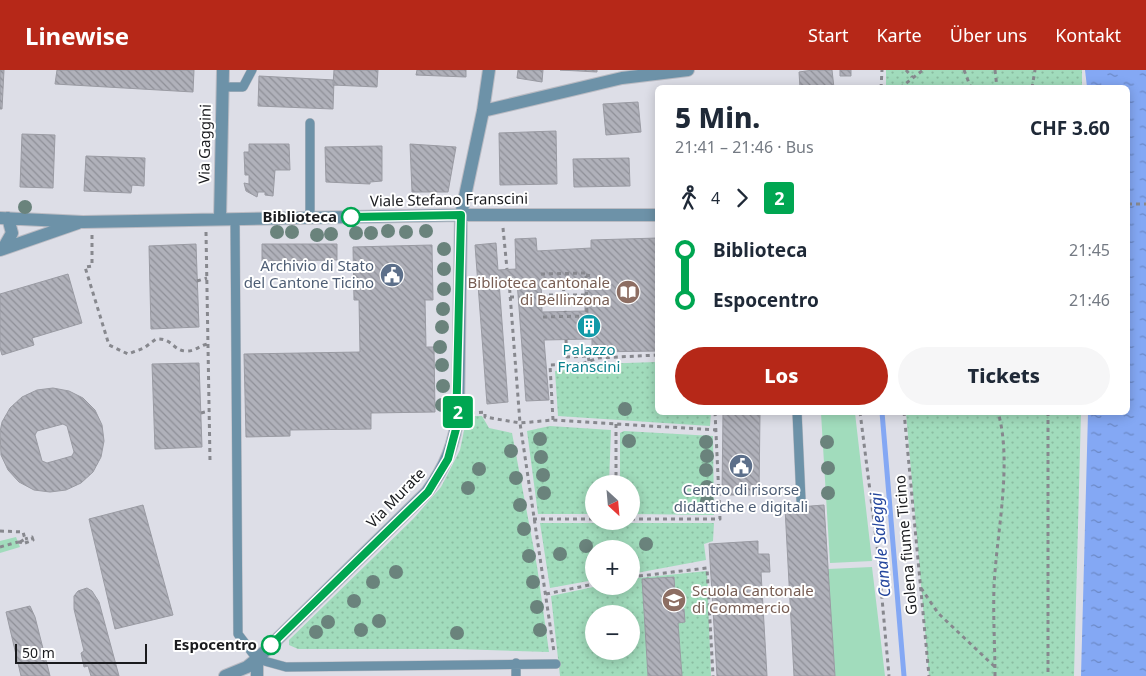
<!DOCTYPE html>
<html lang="de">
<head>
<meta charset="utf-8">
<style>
  :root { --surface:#fff; --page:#f6f6f7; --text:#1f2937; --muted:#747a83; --accent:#b62818 }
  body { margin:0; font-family:"Noto Sans",sans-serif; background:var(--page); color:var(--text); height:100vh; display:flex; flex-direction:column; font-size:19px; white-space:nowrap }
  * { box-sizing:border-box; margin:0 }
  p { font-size:16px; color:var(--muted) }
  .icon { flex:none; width:28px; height:28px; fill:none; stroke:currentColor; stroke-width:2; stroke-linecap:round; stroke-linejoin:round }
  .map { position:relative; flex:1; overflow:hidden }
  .drawer { position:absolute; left:655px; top:15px; width:475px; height:330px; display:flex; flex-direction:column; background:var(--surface); border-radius:8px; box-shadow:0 2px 12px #0003 }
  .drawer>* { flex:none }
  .badge { padding:0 10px; border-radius:4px; font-size:18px; line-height:32px }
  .needle { width:32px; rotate:154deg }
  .fabs { position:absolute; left:585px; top:405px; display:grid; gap:10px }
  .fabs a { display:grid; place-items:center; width:55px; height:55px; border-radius:50%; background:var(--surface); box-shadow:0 2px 12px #0003; font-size:25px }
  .scale { position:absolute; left:15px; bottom:12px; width:132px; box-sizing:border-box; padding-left:5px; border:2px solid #1a1b1e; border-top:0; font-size:14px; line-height:18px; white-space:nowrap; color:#1a1b1e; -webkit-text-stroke:4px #fff; paint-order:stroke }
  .map>.badge { position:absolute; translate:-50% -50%; box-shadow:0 0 0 2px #fff }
  .legs { display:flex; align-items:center; gap:8px; height:55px; padding:0 20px; font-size:16px }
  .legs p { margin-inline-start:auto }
  .headline { display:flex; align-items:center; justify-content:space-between; height:85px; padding:0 20px }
  h1 { font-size:28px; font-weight:800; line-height:38px }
  .cta { display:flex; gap:10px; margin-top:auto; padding:10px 20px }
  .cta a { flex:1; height:58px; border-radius:30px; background:var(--accent); color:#fff; font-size:20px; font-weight:800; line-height:58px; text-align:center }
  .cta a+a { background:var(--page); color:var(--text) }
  ul { padding:0 20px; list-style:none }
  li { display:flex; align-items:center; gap:18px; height:50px; font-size:19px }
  li i { display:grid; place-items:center; width:8px; height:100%; margin:0 6px; background:currentColor }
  li i::after { content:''; width:12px; height:12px; margin:-6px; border:4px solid; border-radius:50%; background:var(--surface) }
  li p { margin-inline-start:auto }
  li:first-child i { background:linear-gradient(#0000 50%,currentColor 0) }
  li:last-child i { background:linear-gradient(currentColor 50%,#0000 0) }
  header { display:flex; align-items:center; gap:30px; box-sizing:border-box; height:70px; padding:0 25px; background:var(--accent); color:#fff }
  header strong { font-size:24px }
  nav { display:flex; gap:28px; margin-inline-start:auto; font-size:18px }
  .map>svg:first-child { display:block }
</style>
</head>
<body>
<header>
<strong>Linewise</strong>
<nav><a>Start</a><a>Karte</a><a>Über uns</a><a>Kontakt</a></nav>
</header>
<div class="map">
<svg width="1146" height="606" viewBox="0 0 1146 606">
  <defs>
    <pattern id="park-dots" width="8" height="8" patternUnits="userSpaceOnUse" patternTransform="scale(1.25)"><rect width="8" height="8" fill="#a1dcbc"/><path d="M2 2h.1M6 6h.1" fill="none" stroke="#8abca1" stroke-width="1.8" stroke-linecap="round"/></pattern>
    <pattern id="water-ripples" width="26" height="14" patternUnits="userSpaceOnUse" patternTransform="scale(1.25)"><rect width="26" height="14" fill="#84a8f4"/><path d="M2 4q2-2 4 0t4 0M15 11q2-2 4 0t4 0" fill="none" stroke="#6b88c5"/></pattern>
    <pattern id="building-back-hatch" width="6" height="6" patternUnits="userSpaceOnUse" patternTransform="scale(1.25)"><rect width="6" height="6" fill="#b0b1ba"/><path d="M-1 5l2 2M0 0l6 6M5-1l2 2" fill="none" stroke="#8e8f97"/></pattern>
  </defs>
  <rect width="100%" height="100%" fill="#dddee7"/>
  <!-- grass -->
  <path fill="#a1dcbc" d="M 821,343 L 855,343 L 872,491 L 830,493 Z
    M 16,467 L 20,477 L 0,483 L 0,471 Z
    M 872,497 L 885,606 L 835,606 L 828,499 Z"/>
  <!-- park -->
  <path fill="url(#park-dots)" fill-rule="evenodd" d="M 886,0 L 1082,0 L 1082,17 L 886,17 Z
    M 657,292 L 658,342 L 711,343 L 710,356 L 558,346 L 555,301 L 589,298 L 596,294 Z
    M 906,343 L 1081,343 L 1074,606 L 929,606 Z
    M 467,346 L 482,346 L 489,358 L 512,363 L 537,496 L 549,582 L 456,579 L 298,579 L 289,575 L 289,570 L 414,448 L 441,417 L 460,380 Z
    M 550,356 L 611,360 L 609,414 L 594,414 L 594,444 L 538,444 L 527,361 Z
    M 624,361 L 713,366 L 714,445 L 631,444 L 631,414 L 620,414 L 620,363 Z
    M 540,453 L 714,453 L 713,471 L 704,474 L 706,490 L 631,504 L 631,479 L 594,479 L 594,510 L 550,518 Z
    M 707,501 L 711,606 L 560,606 L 551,526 L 598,516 L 631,516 L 631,509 L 638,508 ZM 594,544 L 631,544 L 631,581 L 594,581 Z"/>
  <!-- water -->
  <path fill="url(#water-ripples)" d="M 1085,0 L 1146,0 L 1146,606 L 1081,606 L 1088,343 L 1128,342 L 1128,18 L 1087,17 Z"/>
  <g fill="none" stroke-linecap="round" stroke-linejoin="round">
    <!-- stream -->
    <path stroke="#84a8f4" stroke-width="5" d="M 882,342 L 904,606"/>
  </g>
  <!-- building -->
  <path fill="url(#building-back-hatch)" stroke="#9a9ba3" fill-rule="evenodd" d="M 0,0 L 4,0 L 2,39 L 0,39 Z
    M 57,0 L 194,0 L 193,22 L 55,14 Z
    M 334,0 L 378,0 L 377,17 L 333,15 Z
    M 417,0 L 466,0 L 466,7 L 416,5 Z
    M 518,0 L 543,0 L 542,12 L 517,8 Z
    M 560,0 L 597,0 L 597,2 Z
    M 813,0 L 832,0 L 834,18 L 800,18 L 799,2 Z
    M 840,0 L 851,0 L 851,6 L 840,6 Z
    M 259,6 L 334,10 L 333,39 L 258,36 Z
    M 638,32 L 641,62 L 606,65 L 603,34 Z
    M 556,61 L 557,114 L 500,115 L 499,63 Z
    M 22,64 L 55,65 L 53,118 L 20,117 Z
    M 249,74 L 289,74 L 290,100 L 275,100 L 273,126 L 265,125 L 265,122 L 258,122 L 257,127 L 246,121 L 244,113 L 249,114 L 249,105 L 245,105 L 244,82 L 249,82 Z
    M 410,74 L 456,77 L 448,122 L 412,122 Z
    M 382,76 L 382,111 L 370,112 L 370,114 L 326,112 L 325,77 Z
    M 86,86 L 145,88 L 144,116 L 132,115 L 131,123 L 84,121 Z
    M 629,88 L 630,116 L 574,117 L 573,89 Z
    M 536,168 L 537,181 L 591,178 L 591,170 L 658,168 L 658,281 L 592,282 L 592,269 L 544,270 L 549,330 L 526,331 L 517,211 L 499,212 L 508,332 L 487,334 L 475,175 L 496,173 L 498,200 L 516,199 L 515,169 ZM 585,209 L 585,241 L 542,242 L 541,210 Z
    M 196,174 L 199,257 L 151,259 L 149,176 Z
    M 262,174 L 337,174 L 337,190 L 262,191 Z
    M 432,175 L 433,230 L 425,230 L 426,277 L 434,277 L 435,342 L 371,343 L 371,359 L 290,360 L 290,366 L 246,367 L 244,284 L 360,282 L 359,230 L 354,230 L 353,177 Z
    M 68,204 L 82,253 L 32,268 L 34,275 L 2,285 L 0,278 L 0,224 Z
    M 199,293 L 202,377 L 155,379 L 152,294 Z
    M 53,318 L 69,321 L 83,328 L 95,340 L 102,355 L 104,371 L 101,387 L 93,402 L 81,413 L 66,420 L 50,422 L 34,420 L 19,412 L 8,400 L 1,385 L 0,362 L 2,352 L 10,338 L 22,327 L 37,320 ZM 63,354 L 67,356 L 74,382 L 72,386 L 47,393 L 42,391 L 35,365 L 37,361 Z
    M 723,342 L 760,342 L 759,425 L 722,425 Z
    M 143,435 L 173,545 L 115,559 L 89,449 Z
    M 824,435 L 835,606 L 794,606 L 785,438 Z
    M 758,471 L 758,484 L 769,484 L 770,502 L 761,502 L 767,606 L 717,606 L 709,474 Z
    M 674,507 L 676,539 L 684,539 L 685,552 L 678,553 L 682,606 L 648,606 L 642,509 Z
    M 87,518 L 92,521 L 99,532 L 119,606 L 91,606 L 88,596 L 84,597 L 81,583 L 84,581 L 74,539 L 74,526 L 78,521 Z
    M 30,536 L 35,547 L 50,606 L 21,606 L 6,542 Z"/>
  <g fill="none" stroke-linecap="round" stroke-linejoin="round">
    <!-- service casing -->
    <g stroke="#babbc3" stroke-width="10">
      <path id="service" d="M 223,17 L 243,17 L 252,0
        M 310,53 L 310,147
        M 235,149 L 238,564 L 257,589 L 286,597 L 556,594
        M 797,342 L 801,430
        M 516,606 L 516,593"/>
    </g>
    <!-- minor casing -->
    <g stroke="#babbc3" stroke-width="14">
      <path id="minor" d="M 483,41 L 622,8 L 688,0
        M 0,148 L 83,152 L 461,145 L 658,145
        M 220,149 L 223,0
        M 3,179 L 12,163 L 8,148
        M 0,180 L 78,153
        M 225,606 L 247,597 L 257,589 L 427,422 C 445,397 455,374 458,343 L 461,145 L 483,41 L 489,0
        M 257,606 L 257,589"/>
    </g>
    <!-- path -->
    <path stroke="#87888e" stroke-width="3" stroke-dasharray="4 4" stroke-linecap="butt" d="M 906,0 L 912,7
      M 964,0 L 971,18
      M 995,0 L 997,18
      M 881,18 L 882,0
      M 900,18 L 923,0
      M 1032,18 L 1035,0
      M 1128,134 L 1146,134
      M 503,158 L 507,199
      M 206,162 L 210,391
      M 92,165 L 92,196 L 85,197 L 109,275 L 128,284 L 144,278 L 156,269 C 172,268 173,280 185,281 C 195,282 200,275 208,274
      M 541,204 L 586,203 L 586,205 L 587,246 L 542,247
      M 586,205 L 591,206
      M 563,209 L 565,242
      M 197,211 L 207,208
      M 509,211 L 520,353 L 554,582
      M 541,225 L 585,225
      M 510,227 L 518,227
      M 566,270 L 567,287 L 588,286 L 589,291
      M 860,342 L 878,484 L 889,606
      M 904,342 L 929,606
      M 1048,342 L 1048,606
      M 201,343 L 209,341
      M 471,343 L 485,342 L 485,347 L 520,353 L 553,350 L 716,360
      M 553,350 L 550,295 L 582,294 L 598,288 L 658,285
      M 616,414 L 616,354
      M 533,449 L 594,449
      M 631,449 L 720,449 L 715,342
      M 0,461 L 23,462 L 25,469 L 20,472
      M 25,473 L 33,470 L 32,467 L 25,469
      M 0,477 L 18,472
      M 631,507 L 707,498 L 713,606
      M 921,518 L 938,543 L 995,597
      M 546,524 L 594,514
      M 995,606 C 995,577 993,547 994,518 C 996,465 1013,394 998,342"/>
    <!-- service -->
    <use href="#service" stroke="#6d92a8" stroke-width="9"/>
    <!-- minor -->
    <use href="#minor" stroke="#6d92a8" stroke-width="12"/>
    <!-- path-bridge -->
    <path stroke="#87888e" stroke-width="3" stroke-dasharray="4 4" stroke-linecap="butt" d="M 18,472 L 25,473"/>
  </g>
  <!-- trees -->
  <g fill="#6a837c">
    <circle cx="25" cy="137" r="7"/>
    <circle cx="388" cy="161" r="7"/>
    <circle cx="426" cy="161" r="7"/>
    <circle cx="277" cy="162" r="7"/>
    <circle cx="292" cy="162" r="7"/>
    <circle cx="406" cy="162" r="7"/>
    <circle cx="356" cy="163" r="7"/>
    <circle cx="371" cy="163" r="7"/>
    <circle cx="331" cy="164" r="7"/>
    <circle cx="317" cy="165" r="7"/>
    <circle cx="444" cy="179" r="7"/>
    <circle cx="444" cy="199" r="7"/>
    <circle cx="444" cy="219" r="7"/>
    <circle cx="443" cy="239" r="7"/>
    <circle cx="442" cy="257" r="7"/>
    <circle cx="440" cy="277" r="7"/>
    <circle cx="442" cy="295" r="7"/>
    <circle cx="443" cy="316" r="7"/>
    <circle cx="442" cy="335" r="7"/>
    <circle cx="625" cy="339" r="7"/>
    <circle cx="540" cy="369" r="7"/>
    <circle cx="629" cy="371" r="7"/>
    <circle cx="706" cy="372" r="7"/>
    <circle cx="827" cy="372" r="7"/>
    <circle cx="511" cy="381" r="7"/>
    <circle cx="707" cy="386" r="7"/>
    <circle cx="541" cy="387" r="7"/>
    <circle cx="828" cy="398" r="7"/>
    <circle cx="479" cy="399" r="7"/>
    <circle cx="706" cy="400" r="7"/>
    <circle cx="543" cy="405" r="7"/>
    <circle cx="516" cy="408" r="7"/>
    <circle cx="707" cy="417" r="7"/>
    <circle cx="468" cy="418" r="7"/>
    <circle cx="544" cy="423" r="7"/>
    <circle cx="828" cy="423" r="7"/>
    <circle cx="707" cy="431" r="7"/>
    <circle cx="520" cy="435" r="7"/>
    <circle cx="524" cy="459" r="7"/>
    <circle cx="646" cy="474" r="7"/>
    <circle cx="586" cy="476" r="7"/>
    <circle cx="560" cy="484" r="7"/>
    <circle cx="529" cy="486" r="7"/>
    <circle cx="396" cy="502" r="7"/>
    <circle cx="373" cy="512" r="7"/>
    <circle cx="533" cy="512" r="7"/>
    <circle cx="354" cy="531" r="7"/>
    <circle cx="537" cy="537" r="7"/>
    <circle cx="379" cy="551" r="7"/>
    <circle cx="328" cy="552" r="7"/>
    <circle cx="361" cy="560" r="7"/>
    <circle cx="540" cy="560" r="7"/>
    <circle cx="316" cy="562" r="7"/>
    <circle cx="457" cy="563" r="7"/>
  </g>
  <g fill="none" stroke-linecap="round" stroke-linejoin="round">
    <!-- line-1 casing -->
    <g stroke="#fff" stroke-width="11">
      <path id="line-1" d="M 271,575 L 428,422 L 448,389 L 456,359 L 461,145 L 351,147"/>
    </g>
    <!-- line-1 -->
    <use href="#line-1" stroke="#00a651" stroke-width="8"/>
  </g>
  <!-- icons -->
  <defs>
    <g id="civic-disc" transform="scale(1.25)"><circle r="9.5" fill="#5c6f8a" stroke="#fff"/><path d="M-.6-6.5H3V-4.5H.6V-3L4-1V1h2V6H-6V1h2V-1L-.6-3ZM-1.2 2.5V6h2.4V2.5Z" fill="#fff"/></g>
    <g id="library-disc" transform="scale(1.25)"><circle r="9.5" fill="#8d6e63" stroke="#fff"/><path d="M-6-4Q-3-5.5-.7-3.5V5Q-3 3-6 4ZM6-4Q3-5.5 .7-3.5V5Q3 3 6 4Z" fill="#fff"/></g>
    <g id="building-disc" transform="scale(1.25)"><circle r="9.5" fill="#0f9aa8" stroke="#fff"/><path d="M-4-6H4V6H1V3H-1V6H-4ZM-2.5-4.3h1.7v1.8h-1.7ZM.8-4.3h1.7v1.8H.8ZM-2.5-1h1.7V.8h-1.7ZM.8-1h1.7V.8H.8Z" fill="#fff"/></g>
    <g id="school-disc" transform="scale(1.25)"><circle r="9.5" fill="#8d6e63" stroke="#fff"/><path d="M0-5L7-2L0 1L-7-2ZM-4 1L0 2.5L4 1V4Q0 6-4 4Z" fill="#fff"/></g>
  </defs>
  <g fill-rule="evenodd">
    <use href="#civic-disc" x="392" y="205"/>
    <use href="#library-disc" x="628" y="222"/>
    <use href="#building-disc" x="589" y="256"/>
    <use href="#civic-disc" x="741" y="396"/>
    <use href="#school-disc" x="674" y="530"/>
  </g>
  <!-- markers -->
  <g fill="#fff" stroke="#00a651" stroke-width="2.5">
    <circle cx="351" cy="147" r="9"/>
    <circle cx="271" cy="575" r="9"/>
  </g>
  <g text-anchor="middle" stroke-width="4" stroke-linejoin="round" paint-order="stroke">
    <!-- street labels -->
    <g font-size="15" fill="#1a1b1e" stroke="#fff">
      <text transform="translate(205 74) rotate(-89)" y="5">Via Gaggini</text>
      <text transform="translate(449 130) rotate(-1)" y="5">Viale Stefano Franscini</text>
      <text transform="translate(396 428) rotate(-46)" y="5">Via Murate</text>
      <text transform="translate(906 475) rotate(-95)" y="5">Golena fiume Ticino</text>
    </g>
    <!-- stop labels -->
    <g font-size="15" font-weight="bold" fill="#1a1b1e" stroke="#fff" text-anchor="end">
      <text x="337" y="152">Biblioteca</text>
      <text x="257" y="580">Espocentro</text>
    </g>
    <!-- service labels -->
    <g font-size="15" fill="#4e5e75" stroke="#fff" text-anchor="end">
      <text x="374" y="201">Archivio di Stato<tspan x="374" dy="17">del Cantone Ticino</tspan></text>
      <text x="741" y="425" text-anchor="middle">Centro di risorse<tspan x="741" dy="17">didattiche e digitali</tspan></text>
    </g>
    <!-- education labels -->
    <g font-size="15" fill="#785e54" stroke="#fff" text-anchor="end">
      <text x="610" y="218">Biblioteca cantonale<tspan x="610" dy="17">di Bellinzona</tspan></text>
      <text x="692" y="526" text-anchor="start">Scuola Cantonale<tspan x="692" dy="17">di Commercio</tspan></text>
    </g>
    <!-- culture labels -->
    <g font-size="15" fill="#0d838f" stroke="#fff">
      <text x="589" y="285">Palazzo<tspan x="589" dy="17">Franscini</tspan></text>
    </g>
    <!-- water labels -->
    <g font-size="16" font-style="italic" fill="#24469d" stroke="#fff">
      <text transform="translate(880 475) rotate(-95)" y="6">Canale Saleggi</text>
    </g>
  </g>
</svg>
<div class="fabs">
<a><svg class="needle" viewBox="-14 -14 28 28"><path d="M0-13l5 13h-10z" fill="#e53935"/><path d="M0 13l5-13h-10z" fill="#747a83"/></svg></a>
<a>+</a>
<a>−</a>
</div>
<div class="scale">50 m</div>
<b class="badge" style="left:458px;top:342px;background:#00a651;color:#fff">2</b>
<section class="drawer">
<div class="headline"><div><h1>5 Min.</h1><p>21:41 – 21:46 · Bus</p></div><b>CHF 3.60</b></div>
<div class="legs"><svg class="icon" aria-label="walk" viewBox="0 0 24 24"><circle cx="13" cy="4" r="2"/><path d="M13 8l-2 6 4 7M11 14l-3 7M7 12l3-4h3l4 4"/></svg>4<svg class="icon" aria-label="forward" viewBox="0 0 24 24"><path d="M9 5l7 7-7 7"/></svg><b class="badge" style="background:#00a651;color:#fff">2</b></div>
<ul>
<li><i style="color:#00a651"></i><b>Biblioteca</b><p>21:45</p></li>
<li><i style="color:#00a651"></i><b>Espocentro</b><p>21:46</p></li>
</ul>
<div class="cta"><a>Los</a><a>Tickets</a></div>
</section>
</div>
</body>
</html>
